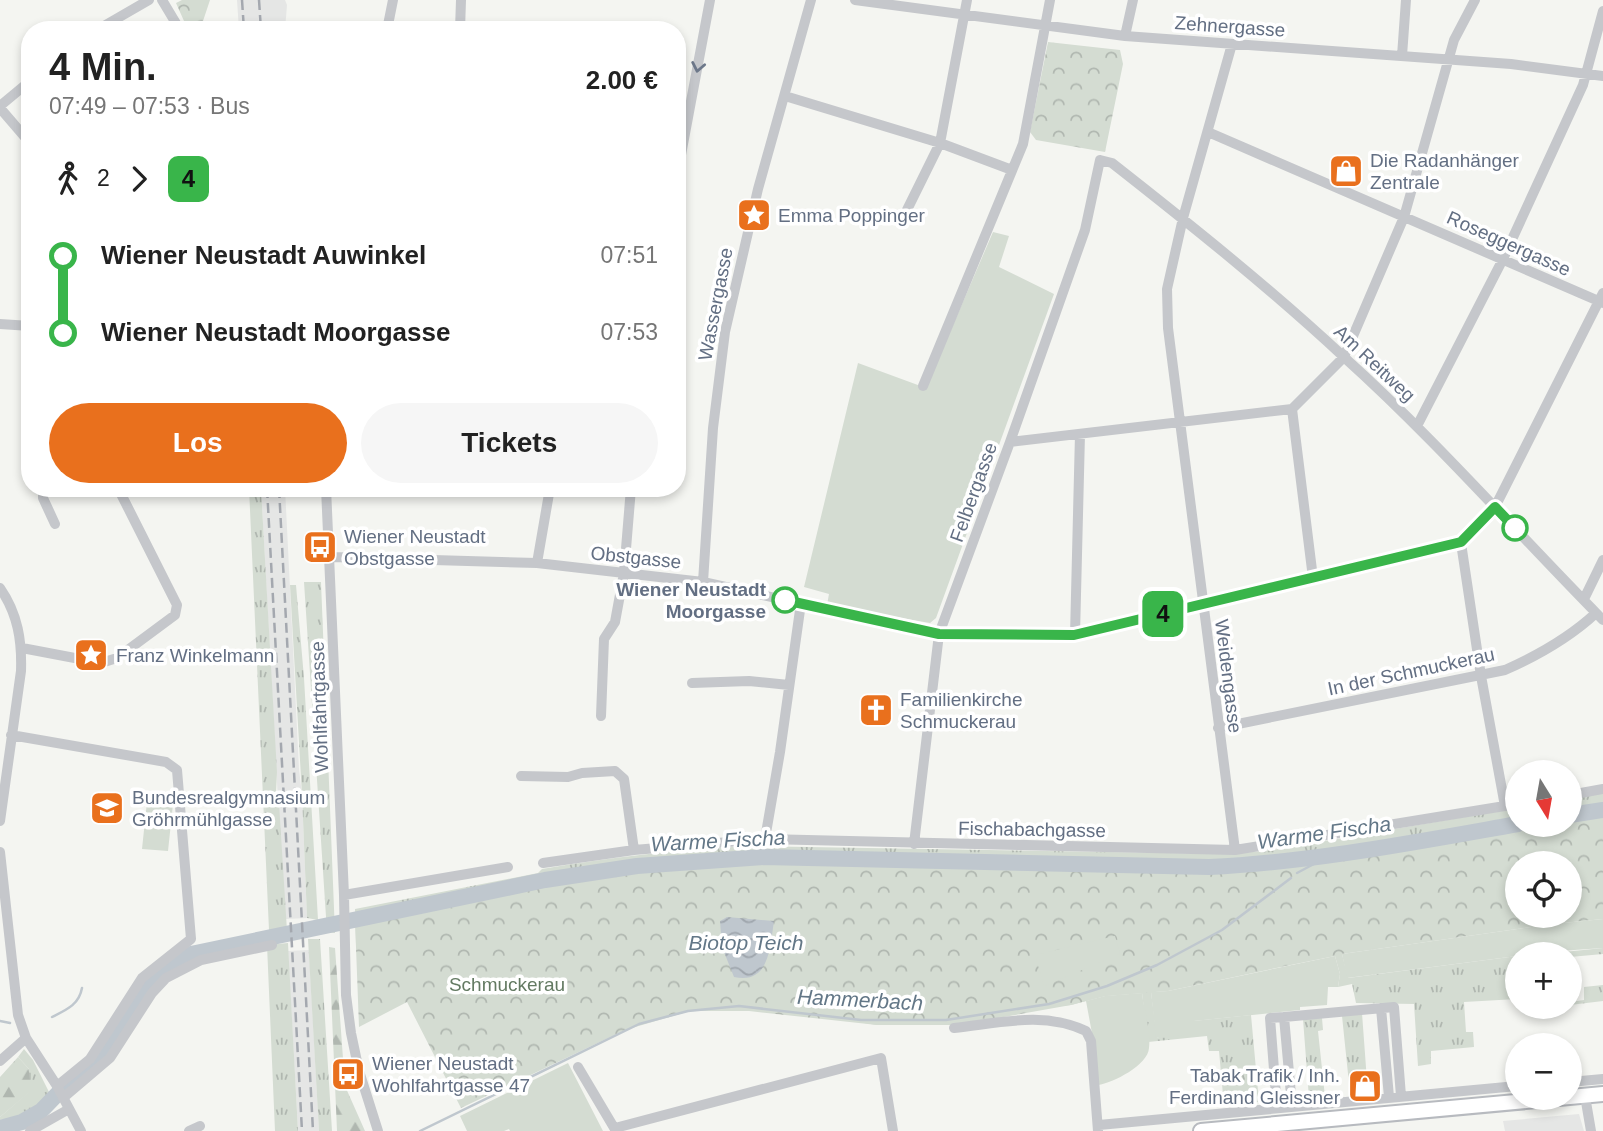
<!DOCTYPE html>
<html lang="de">
<head>
<meta charset="utf-8">
<style>
  :root { --surface:#fff; --page:#f6f6f6; --text:#222; --muted:#767676; --accent:#e9701d }
  body { margin:0; font-family:Arial,sans-serif; background:var(--page); color:var(--text); height:100vh; display:flex; flex-direction:column; font-size:26px; white-space:nowrap }
  * { box-sizing:border-box; margin:0 }
  p { font-size:23px; color:var(--muted) }
  .icon { flex:none; width:38px; height:38px; fill:none; stroke:currentColor; stroke-width:2; stroke-linecap:round; stroke-linejoin:round }
  .map { position:relative; flex:1; overflow:hidden }
  .side { position:absolute; left:21px; top:21px; width:665px; height:476px; display:flex; flex-direction:column; background:var(--surface); border-radius:28px; box-shadow:0 4px 10px #0003 }
  .side>* { flex:none }
  .badge { padding:0 14px; border-radius:10px; font-size:24px; line-height:46px }
  .needle { width:46px; rotate:169deg }
  .controls { position:absolute; left:1505px; top:760px; display:grid; gap:14px }
  .controls a { display:grid; place-items:center; width:77px; height:77px; border-radius:50%; background:var(--surface); box-shadow:0 4px 10px #0003; font-size:35px }
  .map>.badge { position:absolute; translate:-50% -50%; box-shadow:0 0 0 4px #fff }
  .legs { display:flex; align-items:center; gap:10px; height:77px; padding:0 28px; font-size:23px }
  .legs p { margin-inline-start:auto }
  .overview { display:flex; align-items:center; justify-content:space-between; height:119px; padding:0 28px }
  h1 { font-size:38px; font-weight:700; line-height:52px }
  .action { display:flex; gap:14px; margin-top:auto; padding:14px 28px }
  .action a { flex:1; height:80px; border-radius:42px; background:var(--accent); color:#fff; font-size:28px; font-weight:700; line-height:80px; text-align:center }
  .action a+a { background:var(--page); color:var(--text) }
  ul { padding:0 28px; list-style:none }
  li { display:flex; align-items:center; gap:24px; height:77px; font-size:26px }
  li i { display:grid; place-items:center; width:10px; height:100%; margin:0 9px; background:currentColor }
  li i::after { content:''; width:18px; height:18px; margin:-9px; border:5px solid; border-radius:50%; background:var(--surface) }
  li p { margin-inline-start:auto }
  li:first-child i { background:linear-gradient(#0000 50%,currentColor 0) }
  li:last-child i { background:linear-gradient(currentColor 50%,#0000 0) }
  .map>svg:first-child { display:block }
</style>
</head>
<body>
<div class="map">
<svg width="1603" height="1131" viewBox="0 0 1603 1131">
  <defs>
    <pattern id="grass-tufts" width="24" height="20" patternUnits="userSpaceOnUse" patternTransform="scale(1.75)"><rect width="24" height="20" fill="#d4dcd2"/><path d="M3 7l-1-3M5 7V3M7 7l1-3M15 17l-1-3M17 17v-4M19 17l1-3" fill="none" stroke="#b0b7b0"/></pattern>
    <pattern id="forest-firs" width="22" height="20" patternUnits="userSpaceOnUse" patternTransform="scale(1.75)"><rect width="22" height="20" fill="#d4dcd2"/><path d="M5 1l3.5 6h-7zM16 11l3.5 6h-7z" fill="#b0b7b0"/></pattern>
    <pattern id="park-crowns" width="20" height="18" patternUnits="userSpaceOnUse" patternTransform="scale(1.75)"><rect width="20" height="18" fill="#d4dcd2"/><path d="M2 6a3 3 0 1 1 6 0M12 15a3 3 0 1 1 6 0" fill="none" stroke="#b0b7b0"/></pattern>
    <pattern id="water-waves" width="16" height="10" patternUnits="userSpaceOnUse" patternTransform="scale(1.75)"><rect width="16" height="10" fill="#bfc7ce"/><path d="M0 5q4-4 8 0t8 0" fill="none" stroke="#9fa6ad"/></pattern>
  </defs>
  <rect width="100%" height="100%" fill="#f4f5f1"/>
  <!-- built -->
  <path fill="#e5e6e5" d="M 237,0 L 285,0 L 287,5 L 285,30 L 239,30 Z
    M 261,488 L 285,488 L 299,769 L 302,795 L 307,918 L 286,919 L 284,911 Z
    M 309,950 L 319,1131 L 298,1131 L 288,951 Z
    M 1579,1114 L 1584,1131 L 1505,1131 L 1503,1121 Z"/>
  <!-- grass -->
  <path fill="url(#grass-tufts)" d="M 249,488 L 261,488 L 277,772 L 276,793 L 279,803 L 287,931 L 269,930 Z
    M 304,582 L 321,582 L 335,933 L 327,932 Z
    M 290,585 L 296,585 L 304,678 L 318,920 L 307,918 L 302,795 Z
    M 1603,793 L 1603,803 L 1570,809 L 1570,799 Z
    M 1517,808 L 1517,818 L 1273,860 L 1208,863 L 925,859 L 926,865 L 1209,870 L 1296,865 L 1540,824 L 1570,824 L 1570,819 L 1603,814 L 1517,863 L 1337,945 L 1342,954 L 1348,978 L 1517,956 L 1517,999 L 1464,1002 L 1466,1032 L 1473,1032 L 1474,1047 L 1431,1051 L 1431,1064 L 1418,1066 L 1414,1004 L 1356,1003 L 1352,984 L 1338,987 L 1340,974 L 1335,956 L 1151,992 L 1157,1038 L 1193,1021 L 1251,1015 L 1259,1102 L 1224,1106 L 1219,1051 L 1209,1051 L 1207,1036 L 1148,1042 L 1142,993 L 1105,996 L 1071,1005 L 877,1025 L 356,944 L 355,909 L 538,873 L 542,869 C 610,857 678,850 747,846 L 1230,854 L 1272,850 Z
    M 308,939 L 320,939 L 332,1131 L 319,1131 Z
    M 288,943 L 298,1131 L 275,1131 L 267,945 Z
    M 1603,948 L 1603,954 L 1570,957 L 1570,954 L 1544,954 Z
    M 1603,985 L 1603,1001 L 1570,1005 L 1570,1002 L 1584,1000 L 1584,987 Z
    M 1362,1013 L 1367,1081 L 1359,1082 L 1359,1093 L 1350,1093 L 1342,1016 Z
    M 1322,1018 L 1323,1030 L 1318,1031 L 1325,1097 L 1309,1098 L 1303,1019 Z
    M 24,1049 L 33,1060 L 50,1094 C 35,1114 24,1116 0,1120 L 0,1117 L 30,1091 L 29,1069 L 18,1057 Z"/>
  <!-- forest -->
  <path fill="url(#forest-firs)" d="M 1603,803 L 1603,814 L 1570,819 L 1570,809 Z
    M 1517,818 L 1517,824 L 1540,824 L 1296,865 L 1209,870 L 925,865 L 925,858 L 1208,863 L 1273,860 Z
    M 329,947 L 335,948 L 345,1086 L 365,1131 L 337,1131 Z
    M 18,1057 L 29,1069 L 31,1091 L 0,1117 L 0,1077 Z"/>
  <!-- park -->
  <path fill="url(#park-crowns)" fill-rule="evenodd" d="M 182,0 L 210,0 L 200,30 L 190,30 L 184,21 L 176,3 Z
    M 1048,42 L 1120,50 L 1123,64 L 1105,152 L 1036,140 L 1030,132 Z
    M 1603,814 L 1603,919 L 1553,924 L 1342,954 L 1168,991 L 1105,996 L 1071,1005 L 959,1025 L 877,1025 L 749,1011 L 690,1011 L 625,1030 L 461,1108 L 407,1002 L 359,1027 L 355,921 L 551,881 L 637,868 L 758,861 L 1209,870 L 1296,865 L 1540,824 L 1570,824 L 1570,819 ZM 1517,863 L 1570,863 L 1570,915 L 1517,915 Z"/>
  <!-- garden -->
  <path fill="#d4dcd2" d="M 993,232 L 1009,236 L 999,267 L 1054,294 L 936,618 L 930,623 L 827,605 L 829,594 L 804,587 L 858,363 L 926,388 Z
    M 148,792 L 174,795 L 168,851 L 142,849 Z
    M 1603,919 L 1603,948 L 1517,954 L 1517,956 L 1347,978 L 1342,954 L 1553,924 Z
    M 1115,936 L 1120,954 L 1044,986 L 1035,955 Z
    M 1335,956 L 1340,974 L 1338,987 L 1328,987 L 1327,1005 L 1300,1007 L 1300,1010 L 1194,1021 L 1194,1034 L 1156,1038 L 1151,992 L 1168,991 Z
    M 1142,993 C 1144,1010 1151,1031 1149,1048 C 1148,1065 1113,1083 1098,1085 L 1094,1044 L 1086,1001 L 1105,996 Z
    M 568,1063 L 603,1131 L 510,1131 L 509,1129 L 504,1131 L 467,1131 L 460,1116 Z"/>
  <!-- water -->
  <path fill="url(#water-waves)" d="M 727,917 L 774,921 C 770,946 770,985 734,977 L 722,947 L 720,921 Z"/>
  <g fill="none" stroke-linecap="round" stroke-linejoin="round">
    <!-- stream -->
    <path stroke="#bfc7ce" stroke-width="2.5" d="M 1297,873 L 1327,857
      M 52,1017 C 66,1010 79,1005 82,988
      M 0,1021 L 10,1023
      M 420,1131 L 639,1024 L 688,1011 L 739,1006 L 861,1020 L 946,1020 L 1049,1004 L 1107,986 L 1157,965 L 1222,930 L 1291,878"/>
    <!-- river -->
    <path stroke="#bfc7ce" stroke-width="16" d="M 1570,815 L 1603,810
      M 0,1128 L 22,1122 L 41,1111 L 68,1083 L 100,1055 L 147,984 L 168,964 L 186,955 L 545,880 L 637,866 L 764,857 L 1209,867 C 1313,862 1416,842 1518,824"/>
    <!-- secondary casing -->
    <g stroke="#b7babf" stroke-width="18">
      <path id="secondary" d="M 1201,1131 L 1603,1094"/>
    </g>
    <!-- minor -->
    <path stroke="#c5c7cb" stroke-width="10" d="M 162,0 L 180,30
      M 855,0 L 1125,36 L 1511,64 L 1603,76
      M 97,30 L 149,0
      M 387,30 L 393,0
      M 460,30 L 461,0
      M 1125,36 L 1133,0
      M 1232,44 L 1183,218 L 1167,289 L 1168,328 L 1235,850
      M 1402,56 L 1406,0
      M 785,96 L 940,143 L 1012,170
      M 0,106 L 30,81
      M 0,108 L 30,143
      M 1208,132 L 1603,303
      M 677,176 L 710,0
      M 902,220 L 940,143 L 967,0
      M 0,324 L 30,326
      M 923,386 L 1023,144 L 1050,0
      M 1292,409 L 1313,578
      M 1417,426 L 1503,259 L 1583,85 L 1603,11
      M 1010,442 L 1292,409 L 1344,357 L 1404,217 L 1454,40 L 1475,0
      M 43,488 L 43,498 L 55,524
      M 326,488 L 344,895 L 346,995 L 351,1033 L 359,1071 L 378,1131
      M 1461,543 L 1481,676 L 1505,806
      M 331,557 L 537,563 L 703,582 L 939,634 L 1075,635 L 1461,543 L 1495,507 L 1603,293
      M 537,563 L 550,488
      M 703,582 L 713,428 L 725,332 L 758,189 L 811,0
      M 0,588 C 18,614 22,641 21,671 L 0,821
      M 1584,599 L 1603,560
      M 1075,635 L 1080,434
      M 22,648 L 101,663 L 117,658 L 175,615 L 177,605 L 118,488
      M 692,683 L 749,681 L 789,685
      M 601,716 L 604,639 L 615,622 L 624,573 L 631,488
      M 1218,728 L 1505,670 C 1539,655 1569,638 1596,613
      M 11,735 L 166,762 L 177,770 L 191,939 L 142,978 L 90,1059 L 57,1086
      M 521,776 L 568,777 L 582,773 L 615,771 L 624,779 L 634,850
      M 1570,795 L 1603,789
      M 765,839 L 780,752 L 801,603
      M 914,844 L 939,634 L 1010,442 L 1085,230 L 1100,160 L 1112,163 C 1191,225 1271,289 1345,358 C 1436,440 1517,533 1603,620
      M 0,852 L 18,1015 L 26,1038 L 57,1086 L 81,1131
      M 543,863 L 634,850 L 765,839 L 1235,850 L 1517,804
      M 344,895 L 508,867
      M 1381,1008 L 1389,1097
      M 1284,1017 L 1394,1007 L 1401,1096
      M 954,1028 C 1000,1023 1043,1011 1086,1031 L 1091,1041 L 1098,1131
      M 0,1061 L 26,1038
      M 578,1067 L 616,1131
      M 1570,1082 L 1603,1079
      M 1585,1096 L 1591,1131
      M 63,1098 L 110,1058 L 152,993 L 166,978 L 201,960 L 272,945
      M 1277,1108 L 1270,1018 L 1284,1017 L 1292,1106
      M 1099,1125 L 1517,1086
      M 615,1128 L 881,1058 L 893,1131
      M 30,1131 L 69,1109
      M 189,1131 L 200,1126"/>
    <!-- secondary -->
    <use href="#secondary" stroke="#fff" stroke-width="14"/>
    <!-- rail -->
    <path stroke="#a4a8af" stroke-width="2.5" stroke-dasharray="10 5" stroke-linecap="butt" d="M 242,0 L 244,30
      M 259,0 L 261,30
      M 267,488 L 302,1131
      M 279,488 L 313,1131"/>
  </g>
  <!-- one-way arrows -->
  <defs><path id="oneway-chevron" d="M-2-3.5L2.5 0L-2 3.5" fill="none" stroke-width="1.6" stroke-linecap="round" stroke-linejoin="round" transform="scale(1.75)"/></defs>
  <use stroke="#6d788a" href="#oneway-chevron" transform="translate(698 67) rotate(101)"/>
  <g fill="none" stroke-linecap="round" stroke-linejoin="round">
    <!-- line-1 casing -->
    <g stroke="#fff" stroke-width="16">
      <path id="line-1" d="M 785,600 L 939,634 L 1074,635 L 1461,542 L 1495,507 L 1515,528"/>
    </g>
    <!-- line-1 -->
    <use href="#line-1" stroke="#39b54a" stroke-width="10"/>
  </g>
  <!-- icons -->
  <defs>
    <g id="shop-square" transform="scale(1.75)"><rect x="-9" y="-9" width="18" height="18" rx="4" fill="#e9701d" stroke="#fff"/><path d="M-5-2.5h2.3a2.7 3.5 0 0 1 5.4 0H5L5.5 6h-11ZM-1.5-2.5h3a1.5 2.3 0 0 0-3 0Z" fill="#fff"/></g>
    <g id="sight-square" transform="scale(1.75)"><rect x="-9" y="-9" width="18" height="18" rx="4" fill="#e9701d" stroke="#fff"/><path d="M0-6L1.8-2.2L6-1.7L2.9 1.2L3.7 5.4L0 3.3L-3.7 5.4L-2.9 1.2L-6-1.7L-1.8-2.2Z" fill="#fff"/></g>
    <g id="bus-square" transform="scale(1.75)"><rect x="-9" y="-9" width="18" height="18" rx="4" fill="#e9701d" stroke="#fff"/><path d="M-5-6H5V4H4V6H2V4H-2V6H-4V4H-5ZM-3.5-4V0h7V-4ZM-3.5 1.2v1.5H-2V1.2ZM2 1.2v1.5H3.5V1.2Z" fill="#fff"/></g>
    <g id="church-square" transform="scale(1.75)"><rect x="-9" y="-9" width="18" height="18" rx="4" fill="#e9701d" stroke="#fff"/><path d="M-1.2-6h2.4v3.5h3.3v2.4h-3.3V6h-2.4V-.1h-3.3v-2.4h3.3Z" fill="#fff"/></g>
    <g id="school-square" transform="scale(1.75)"><rect x="-9" y="-9" width="18" height="18" rx="4" fill="#e9701d" stroke="#fff"/><path d="M0-5L7-2L0 1L-7-2ZM-4 1L0 2.5L4 1V4Q0 6-4 4Z" fill="#fff"/></g>
  </defs>
  <g fill-rule="evenodd">
    <use href="#shop-square" x="1346" y="171"/>
    <use href="#sight-square" x="754" y="215"/>
    <use href="#bus-square" x="320" y="547"/>
    <use href="#sight-square" x="91" y="655"/>
    <use href="#church-square" x="876" y="710"/>
    <use href="#school-square" x="107" y="808"/>
    <use href="#bus-square" x="348" y="1074"/>
    <use href="#shop-square" x="1365" y="1086"/>
  </g>
  <!-- markers -->
  <g fill="#fff" stroke="#39b54a" stroke-width="3.5">
    <circle cx="1515" cy="528" r="12"/>
    <circle cx="785" cy="600" r="12"/>
  </g>
  <g text-anchor="middle" stroke-width="7" stroke-linejoin="round" paint-order="stroke">
    <!-- street labels -->
    <g font-size="19" fill="#636f83" stroke="#fff">
      <text transform="translate(1230 26) rotate(4)" y="7">Zehnergasse</text>
      <text transform="translate(1509 243) rotate(24)" y="7">Roseggergasse</text>
      <text transform="translate(715 304) rotate(-79)" y="7">Wassergasse</text>
      <text transform="translate(1375 363) rotate(43)" y="7">Am Reitweg</text>
      <text transform="translate(973 492) rotate(-70)" y="7">Felbergasse</text>
      <text transform="translate(636 557) rotate(6)" y="7">Obstgasse</text>
      <text transform="translate(1411 671) rotate(-12)" y="7">In der Schmuckerau</text>
      <text transform="translate(1229 676) rotate(83)" y="7">Weidengasse</text>
      <text transform="translate(319 707) rotate(-92)" y="7">Wohlfahrtgasse</text>
      <text transform="translate(1032 829) rotate(1)" y="7">Fischabachgasse</text>
    </g>
    <!-- poi labels -->
    <g font-size="19" fill="#636f83" stroke="#fff" text-anchor="start">
      <text x="1370" y="167">Die Radanhänger<tspan x="1370" dy="22">Zentrale</tspan></text>
      <text x="778" y="222">Emma Poppinger</text>
      <text x="344" y="543">Wiener Neustadt<tspan x="344" dy="22">Obstgasse</tspan></text>
      <text x="116" y="662">Franz Winkelmann</text>
      <text x="900" y="706">Familienkirche<tspan x="900" dy="22">Schmuckerau</tspan></text>
      <text x="132" y="804">Bundesrealgymnasium<tspan x="132" dy="22">Gröhrmühlgasse</tspan></text>
      <text x="372" y="1070">Wiener Neustadt<tspan x="372" dy="22">Wohlfahrtgasse 47</tspan></text>
      <text x="1340" y="1082" text-anchor="end">Tabak Trafik / Inh.<tspan x="1340" dy="22">Ferdinand Gleissner</tspan></text>
    </g>
    <!-- stop labels -->
    <g font-size="19" font-weight="bold" fill="#636f83" stroke="#fff" text-anchor="end">
      <text x="766" y="596">Wiener Neustadt<tspan x="766" dy="22">Moorgasse</tspan></text>
    </g>
    <!-- park labels -->
    <g font-size="19" fill="#637a62" stroke="#fff">
      <text x="507" y="991">Schmuckerau</text>
    </g>
    <!-- water labels -->
    <g font-size="21" font-style="italic" fill="#637787" stroke="#fff">
      <text transform="translate(1324 833) rotate(-8)" y="7">Warme Fischa</text>
      <text transform="translate(718 841) rotate(-3)" y="7">Warme Fischa</text>
      <text x="746" y="950">Biotop Teich</text>
      <text transform="translate(860 1000) rotate(3)" y="7">Hammerbach</text>
    </g>
  </g>
</svg>
<div class="controls">
<a><svg class="needle" viewBox="-14 -14 28 28"><path d="M0-13l5 13h-10z" fill="#e53935"/><path d="M0 13l5-13h-10z" fill="#767676"/></svg></a>
<a><svg class="icon" aria-label="locate" viewBox="0 0 24 24"><circle cx="12" cy="12" r="6"/><path d="M12 2v4M12 18v4M2 12h4M18 12h4"/></svg></a>
<a>+</a>
<a>−</a>
</div>
<b class="badge" style="left:1163px;top:614px;background:#39b54a;color:#111">4</b>
<section class="side">
<div class="overview"><div><h1>4 Min.</h1><p>07:49 – 07:53 · Bus</p></div><b>2.00 €</b></div>
<div class="legs"><svg class="icon" aria-label="walk" viewBox="0 0 24 24"><circle cx="13" cy="4" r="2"/><path d="M13 8l-2 6 4 7M11 14l-3 7M7 12l3-4h3l4 4"/></svg>2<svg class="icon" aria-label="forward" viewBox="0 0 24 24"><path d="M9 5l7 7-7 7"/></svg><b class="badge" style="background:#39b54a;color:#111">4</b></div>
<ul>
<li><i style="color:#39b54a"></i><b>Wiener Neustadt Auwinkel</b><p>07:51</p></li>
<li><i style="color:#39b54a"></i><b>Wiener Neustadt Moorgasse</b><p>07:53</p></li>
</ul>
<div class="action"><a>Los</a><a>Tickets</a></div>
</section>
</div>
</body>
</html>
